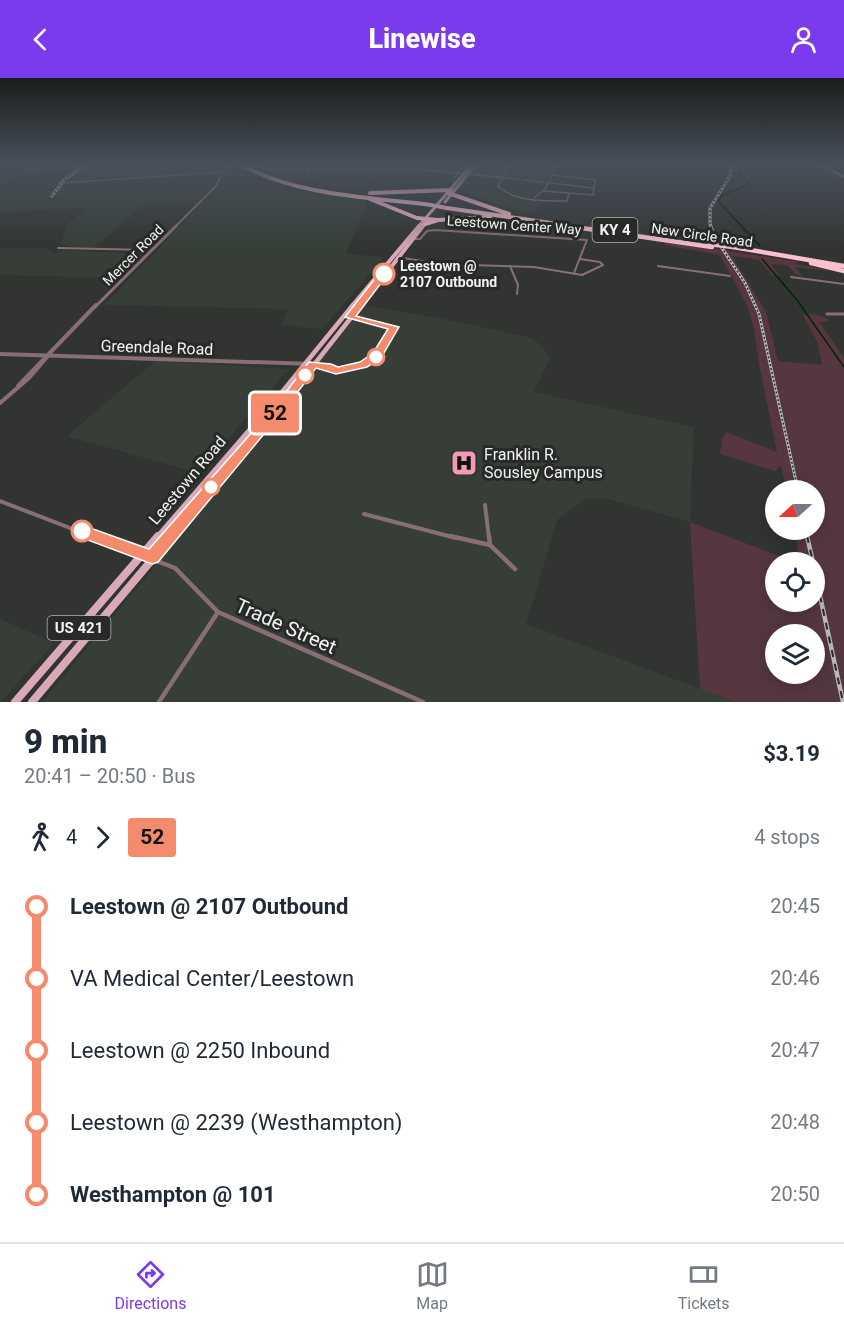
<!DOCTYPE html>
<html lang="en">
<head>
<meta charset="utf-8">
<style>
  :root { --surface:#fff; --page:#f6f6f7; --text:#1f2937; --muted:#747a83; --line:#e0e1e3; --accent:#7c3aed }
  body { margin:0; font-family:Roboto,sans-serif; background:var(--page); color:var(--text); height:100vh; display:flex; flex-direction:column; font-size:22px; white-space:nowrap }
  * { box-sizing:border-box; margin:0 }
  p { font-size:20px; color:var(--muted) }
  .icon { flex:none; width:33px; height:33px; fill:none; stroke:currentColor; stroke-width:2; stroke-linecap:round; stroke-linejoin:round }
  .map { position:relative; height:624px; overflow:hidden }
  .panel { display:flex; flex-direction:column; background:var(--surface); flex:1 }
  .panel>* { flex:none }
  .badge { padding:0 12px; border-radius:4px; font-size:21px; line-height:39px }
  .needle { width:39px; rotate:249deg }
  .buttons { position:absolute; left:765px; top:402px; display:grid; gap:12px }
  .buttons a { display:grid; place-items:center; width:60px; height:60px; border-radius:50%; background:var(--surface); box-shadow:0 3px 15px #0003; font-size:30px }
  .map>.badge { position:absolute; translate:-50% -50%; box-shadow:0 0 0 3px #fff }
  .legs { display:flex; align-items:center; gap:9px; height:66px; padding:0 24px; font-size:20px }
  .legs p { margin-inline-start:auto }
  .overview { display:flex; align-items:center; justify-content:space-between; height:102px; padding:0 24px }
  h1 { font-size:33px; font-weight:800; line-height:45px }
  ul { padding:0 24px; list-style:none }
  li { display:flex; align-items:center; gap:21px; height:72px; font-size:22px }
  li i { display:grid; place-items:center; width:9px; height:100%; margin:0 8px; background:currentColor }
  li i::after { content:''; width:15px; height:15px; margin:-8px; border:4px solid; border-radius:50%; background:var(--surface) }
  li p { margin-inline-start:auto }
  li:first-child i { background:linear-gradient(#0000 50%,currentColor 0) }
  li:last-child i { background:linear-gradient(currentColor 50%,#0000 0) }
  header { display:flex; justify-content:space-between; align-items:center; height:78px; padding:0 24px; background:var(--accent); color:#fff; font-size:27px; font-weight:800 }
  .menu { display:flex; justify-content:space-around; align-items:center; height:84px; border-top:2px solid var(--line); background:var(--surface); font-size:16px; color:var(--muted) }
  .menu a { display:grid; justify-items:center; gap:3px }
  .menu .on { color:var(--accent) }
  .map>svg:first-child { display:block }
</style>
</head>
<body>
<header><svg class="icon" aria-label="back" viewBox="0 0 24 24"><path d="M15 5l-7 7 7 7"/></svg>Linewise<svg class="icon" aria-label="person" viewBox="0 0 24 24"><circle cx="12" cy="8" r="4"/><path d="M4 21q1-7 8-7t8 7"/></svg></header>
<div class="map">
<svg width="844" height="624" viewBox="0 0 844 624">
  <rect width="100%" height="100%" fill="#313431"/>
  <!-- built -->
  <path fill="#363e37" d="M 88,86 L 218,86 L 217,94 L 65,103 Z
    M 479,86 L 564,86 L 554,87 L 546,108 L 532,119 L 541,126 L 532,135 L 505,129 L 462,112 Z
    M 222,95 L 218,104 L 195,126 L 142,128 L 94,170 L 72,169 L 61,166 L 67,146 L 87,130 L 0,134 L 0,114 L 7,108 Z
    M 225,95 L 246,96 L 245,98 L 260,104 L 290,111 L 368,123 L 346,176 L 385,179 L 322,251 L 282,247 L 288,231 L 104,227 L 224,102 Z
    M 274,96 L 377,97 L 372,113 L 317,106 Z
    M 0,170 L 48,170 L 54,175 L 65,172 L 146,176 L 122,200 L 0,197 Z
    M 363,227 L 448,242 L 532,260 L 543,269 L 550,280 L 534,314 L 694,349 L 690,444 L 608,421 L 585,421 L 557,442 L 526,546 L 736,624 L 42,624 L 146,499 Z
    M 155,283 L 289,291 L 198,395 L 67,358 Z
    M 0,541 L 54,565 L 1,624 L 0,624 Z"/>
  <!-- green -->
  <path fill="#563740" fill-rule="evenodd" d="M 70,86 L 76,90 L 68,95 L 18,96 L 0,107 L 0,101 L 31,87 Z
    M 664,163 L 799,184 L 795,186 L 837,194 L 795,189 L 802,198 L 797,197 L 787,187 L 771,186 L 780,198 L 772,197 L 759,182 L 732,178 L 766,234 L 778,283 L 822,287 L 818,265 L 803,237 L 816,236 L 830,242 L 820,245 L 844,280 L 844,624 L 736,624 L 700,611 L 690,444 L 795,484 L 776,484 L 776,524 L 814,524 L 814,484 L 800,484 L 794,452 L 814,452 L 814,412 L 786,412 L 781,387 L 775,393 L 720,376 L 722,362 L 726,354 L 777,374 L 759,286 L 754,251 L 747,227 L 720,177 L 665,167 ZM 776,556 L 814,556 L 814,596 L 776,596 Z"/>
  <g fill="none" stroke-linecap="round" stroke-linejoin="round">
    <!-- stream -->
    <path stroke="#002606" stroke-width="1.5" d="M 737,86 L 741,91 L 740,98 L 750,106 L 721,118 L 718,123 L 760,168
      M 762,181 L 797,222 L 844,289"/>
    <!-- minor-far4 -->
    <path stroke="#876f75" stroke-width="1.5" d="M 84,86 L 59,105 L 224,94
      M 255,86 L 266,91 L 426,92 L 465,96
      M 510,86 L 498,108 C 514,124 545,123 567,123 L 569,116
      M 539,86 L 560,88
      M 306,97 L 316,86
      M 454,100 L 465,86
      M 502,100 L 469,96 L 520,101
      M 523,102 L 594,110
      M 543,113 L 593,117 L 595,102 L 553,97
      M 534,120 L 546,110 L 556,88"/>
    <!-- minor-far3 -->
    <path stroke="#876f75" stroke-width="2" d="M 412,161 L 420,161 L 427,153 L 435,152 L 587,162 L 574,195
      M 58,170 L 151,172
      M 397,179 L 441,186 L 534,189 L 582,197 L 603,187 L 600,184 L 580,181
      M 510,188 L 518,207 L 517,216
      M 658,188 L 730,198
      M 791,199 L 844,206"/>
    <!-- minor-far2 -->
    <path stroke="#876f75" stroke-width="3" d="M 827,236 L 844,236"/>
    <!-- minor-far1 -->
    <path stroke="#876f75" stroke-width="4" d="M 0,423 L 96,460
      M 485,427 L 489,460
      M 364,436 L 456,460"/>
    <!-- minor -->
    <path stroke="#876f75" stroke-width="4.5" d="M 92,458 L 175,490 L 218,534 L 423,624
      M 450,458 L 490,467
      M 489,458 L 490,467 L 515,491
      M 159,624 L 218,534"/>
    <!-- tertiary-far2 -->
    <path stroke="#876f75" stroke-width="2" d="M 175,149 L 216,108 L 227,86"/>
    <!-- tertiary-far1 -->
    <path stroke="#876f75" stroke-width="3" d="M 95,229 L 176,148"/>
    <!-- tertiary -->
    <path stroke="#876f75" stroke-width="4" d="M 0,276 L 313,286
      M 18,308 L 96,227
      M 0,325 L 29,300 L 47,279"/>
    <!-- secondary -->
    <path stroke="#b68f9a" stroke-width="2" d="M 819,86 L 844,99"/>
    <!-- primary-far4 -->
    <path stroke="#daa9b7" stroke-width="3" d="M 445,124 L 476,86
      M 418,149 L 472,86
      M 422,149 L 428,142"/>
    <!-- primary-far3 -->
    <path stroke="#daa9b7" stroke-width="4" d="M 351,229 L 419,148
      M 360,229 L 423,148"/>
    <!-- primary-far2 -->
    <path stroke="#daa9b7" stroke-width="4.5" d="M 269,330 L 353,227
      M 280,330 L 361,227"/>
    <!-- primary-far1 -->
    <path stroke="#daa9b7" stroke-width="6" d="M 157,460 L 270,329
      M 171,460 L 281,329"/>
    <!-- primary -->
    <path stroke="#daa9b7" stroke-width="8" d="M 15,624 L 158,458
      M 32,624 L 172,458"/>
    <!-- motorway-far1 -->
    <path stroke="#fbc0d0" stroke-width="4" d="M 240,86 C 297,118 368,119 431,127
      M 370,115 L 451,112
      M 448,115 L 509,136
      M 370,121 L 417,140 L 438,142
      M 447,130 L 578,149
      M 425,146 L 438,142 L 490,139"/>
    <!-- motorway -->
    <path stroke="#fbc0d0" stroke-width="4.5" d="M 568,148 L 712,169
      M 733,169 L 844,188
      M 811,185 L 844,193"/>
    <!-- rail-far1 casing -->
    <g stroke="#b8bbb8" stroke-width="3">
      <path id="rail-far1" d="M 731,86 L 730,98 L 710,130 L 710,146 L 716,161 L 745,205 L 759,236 L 798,412
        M 52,118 L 64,102 L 87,86
        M 806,452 L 808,460"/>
    </g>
    <!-- rail casing -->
    <g stroke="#b8bbb8" stroke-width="4.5">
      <path id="rail" d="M 807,458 L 813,484
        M 814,490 L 843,624"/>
    </g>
    <!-- rail-far1 -->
    <use href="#rail-far1" stroke="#272a27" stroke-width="1.5" stroke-dasharray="2" stroke-linecap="butt"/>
    <!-- rail -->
    <use href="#rail" stroke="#272a27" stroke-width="2" stroke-dasharray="7" stroke-linecap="butt"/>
    <!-- motorway-bridge-far1 -->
    <path stroke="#fbc0d0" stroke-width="4" d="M 431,127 L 447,130"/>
    <!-- motorway-bridge -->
    <path stroke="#fbc0d0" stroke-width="4.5" d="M 709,166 L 733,169"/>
  </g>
  <!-- sky -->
  <linearGradient id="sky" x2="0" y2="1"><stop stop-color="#1b1d1b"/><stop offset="0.5" stop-color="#48505a"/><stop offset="1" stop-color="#48505a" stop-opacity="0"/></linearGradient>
  <rect width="844" height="173" fill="url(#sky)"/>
  <!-- line-1 -->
  <path fill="#f58b6d" stroke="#fff" stroke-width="1.5" d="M 380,194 L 388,196 L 356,238 L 399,249 L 381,280 L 367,289 L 336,296 L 316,290 L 283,333 L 158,484 L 152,486 L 77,458 L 74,453 L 77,449 L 82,447 L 149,471 L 275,328 L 309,284 L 331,286 L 338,289 L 360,284 L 373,275 L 388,251 L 345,239 Z"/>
  <!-- icons -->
  <defs>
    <g id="hospital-square" transform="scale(1.35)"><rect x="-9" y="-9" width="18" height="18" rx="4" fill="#f09ab5" stroke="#272a27"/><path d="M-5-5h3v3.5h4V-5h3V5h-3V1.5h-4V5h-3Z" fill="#111"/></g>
  </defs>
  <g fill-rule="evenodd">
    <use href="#hospital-square" x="464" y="385"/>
  </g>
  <!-- markers -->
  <g fill="#fff" stroke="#f58b6d" stroke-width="3">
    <circle cx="384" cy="196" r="10"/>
    <circle cx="376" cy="279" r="8"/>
    <circle cx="305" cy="297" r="8"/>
    <circle cx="211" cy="409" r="8"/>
    <circle cx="82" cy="453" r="10"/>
  </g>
  <g text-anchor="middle" stroke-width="6" stroke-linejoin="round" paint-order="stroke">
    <!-- far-street labels -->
    <g font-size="14" fill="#f1f3f1" stroke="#272a27">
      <text transform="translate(514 147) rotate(4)" y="5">Leestown Center Way</text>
      <text transform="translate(702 157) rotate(8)" y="5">New Circle Road</text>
      <text transform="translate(133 177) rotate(-45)" y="5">Mercer Road</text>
    </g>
    <!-- far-stop labels -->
    <g font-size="14" font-weight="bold" fill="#f1f3f1" stroke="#272a27" text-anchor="start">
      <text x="400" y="193">Leestown @<tspan x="400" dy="16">2107 Outbound</tspan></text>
    </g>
    <!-- shield labels -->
    <g fill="#272a27" stroke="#b4b7b4" stroke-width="1.5">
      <rect x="592.5" y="140" width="45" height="24" rx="4.5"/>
      <rect x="47.5" y="538" width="63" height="24" rx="4.5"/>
    </g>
    <g font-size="15" font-weight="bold" fill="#f1f3f1">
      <text x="615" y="157">KY 4</text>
      <text x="79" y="555">US 421</text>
    </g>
    <!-- street labels -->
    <g font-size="16" fill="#f1f3f1" stroke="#272a27">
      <text transform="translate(157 269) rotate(2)" y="6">Greendale Road</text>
      <text transform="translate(187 402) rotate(-50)" y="6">Leestown Road</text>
    </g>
    <!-- poi labels -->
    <g font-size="16" fill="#f1f3f1" stroke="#272a27" text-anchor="start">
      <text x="484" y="382">Franklin R.<tspan x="484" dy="18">Sousley Campus</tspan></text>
    </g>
    <!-- near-street labels -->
    <g font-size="20" fill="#f1f3f1" stroke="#272a27">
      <text transform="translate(286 548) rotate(24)" y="7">Trade Street</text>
    </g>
  </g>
</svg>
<div class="buttons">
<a><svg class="needle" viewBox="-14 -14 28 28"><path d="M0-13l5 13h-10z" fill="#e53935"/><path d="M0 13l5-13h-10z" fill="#747a83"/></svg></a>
<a><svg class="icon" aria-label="locate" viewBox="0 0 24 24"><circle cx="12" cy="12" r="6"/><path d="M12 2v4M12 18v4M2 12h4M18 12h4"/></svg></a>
<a><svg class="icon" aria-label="layers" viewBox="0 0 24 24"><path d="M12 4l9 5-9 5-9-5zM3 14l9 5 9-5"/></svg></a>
</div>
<b class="badge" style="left:275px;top:335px;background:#f58b6d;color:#111">52</b>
</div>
<section class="panel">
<div class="overview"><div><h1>9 min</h1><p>20:41 – 20:50 · Bus</p></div><b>$3.19</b></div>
<div class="legs"><svg class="icon" aria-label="walk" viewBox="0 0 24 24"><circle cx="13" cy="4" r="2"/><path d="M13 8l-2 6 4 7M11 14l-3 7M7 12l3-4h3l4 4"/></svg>4<svg class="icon" aria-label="forward" viewBox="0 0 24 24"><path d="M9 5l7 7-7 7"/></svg><b class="badge" style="background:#f58b6d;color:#111">52</b><p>4 stops</p></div>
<ul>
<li><i style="color:#f58b6d"></i><b>Leestown @ 2107 Outbound</b><p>20:45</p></li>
<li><i style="color:#f58b6d"></i><span>VA Medical Center/Leestown</span><p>20:46</p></li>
<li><i style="color:#f58b6d"></i><span>Leestown @ 2250 Inbound</span><p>20:47</p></li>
<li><i style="color:#f58b6d"></i><span>Leestown @ 2239 (Westhampton)</span><p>20:48</p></li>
<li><i style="color:#f58b6d"></i><b>Westhampton @ 101</b><p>20:50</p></li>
</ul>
</section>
<nav class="menu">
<a class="on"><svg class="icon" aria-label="directions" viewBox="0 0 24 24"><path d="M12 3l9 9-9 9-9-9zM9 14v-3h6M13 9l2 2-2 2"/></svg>Directions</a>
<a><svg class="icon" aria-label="map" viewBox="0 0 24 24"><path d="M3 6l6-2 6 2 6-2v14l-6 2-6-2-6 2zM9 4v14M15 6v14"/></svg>Map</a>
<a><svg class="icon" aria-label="tickets" viewBox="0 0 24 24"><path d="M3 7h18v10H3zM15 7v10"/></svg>Tickets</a>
</nav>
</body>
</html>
